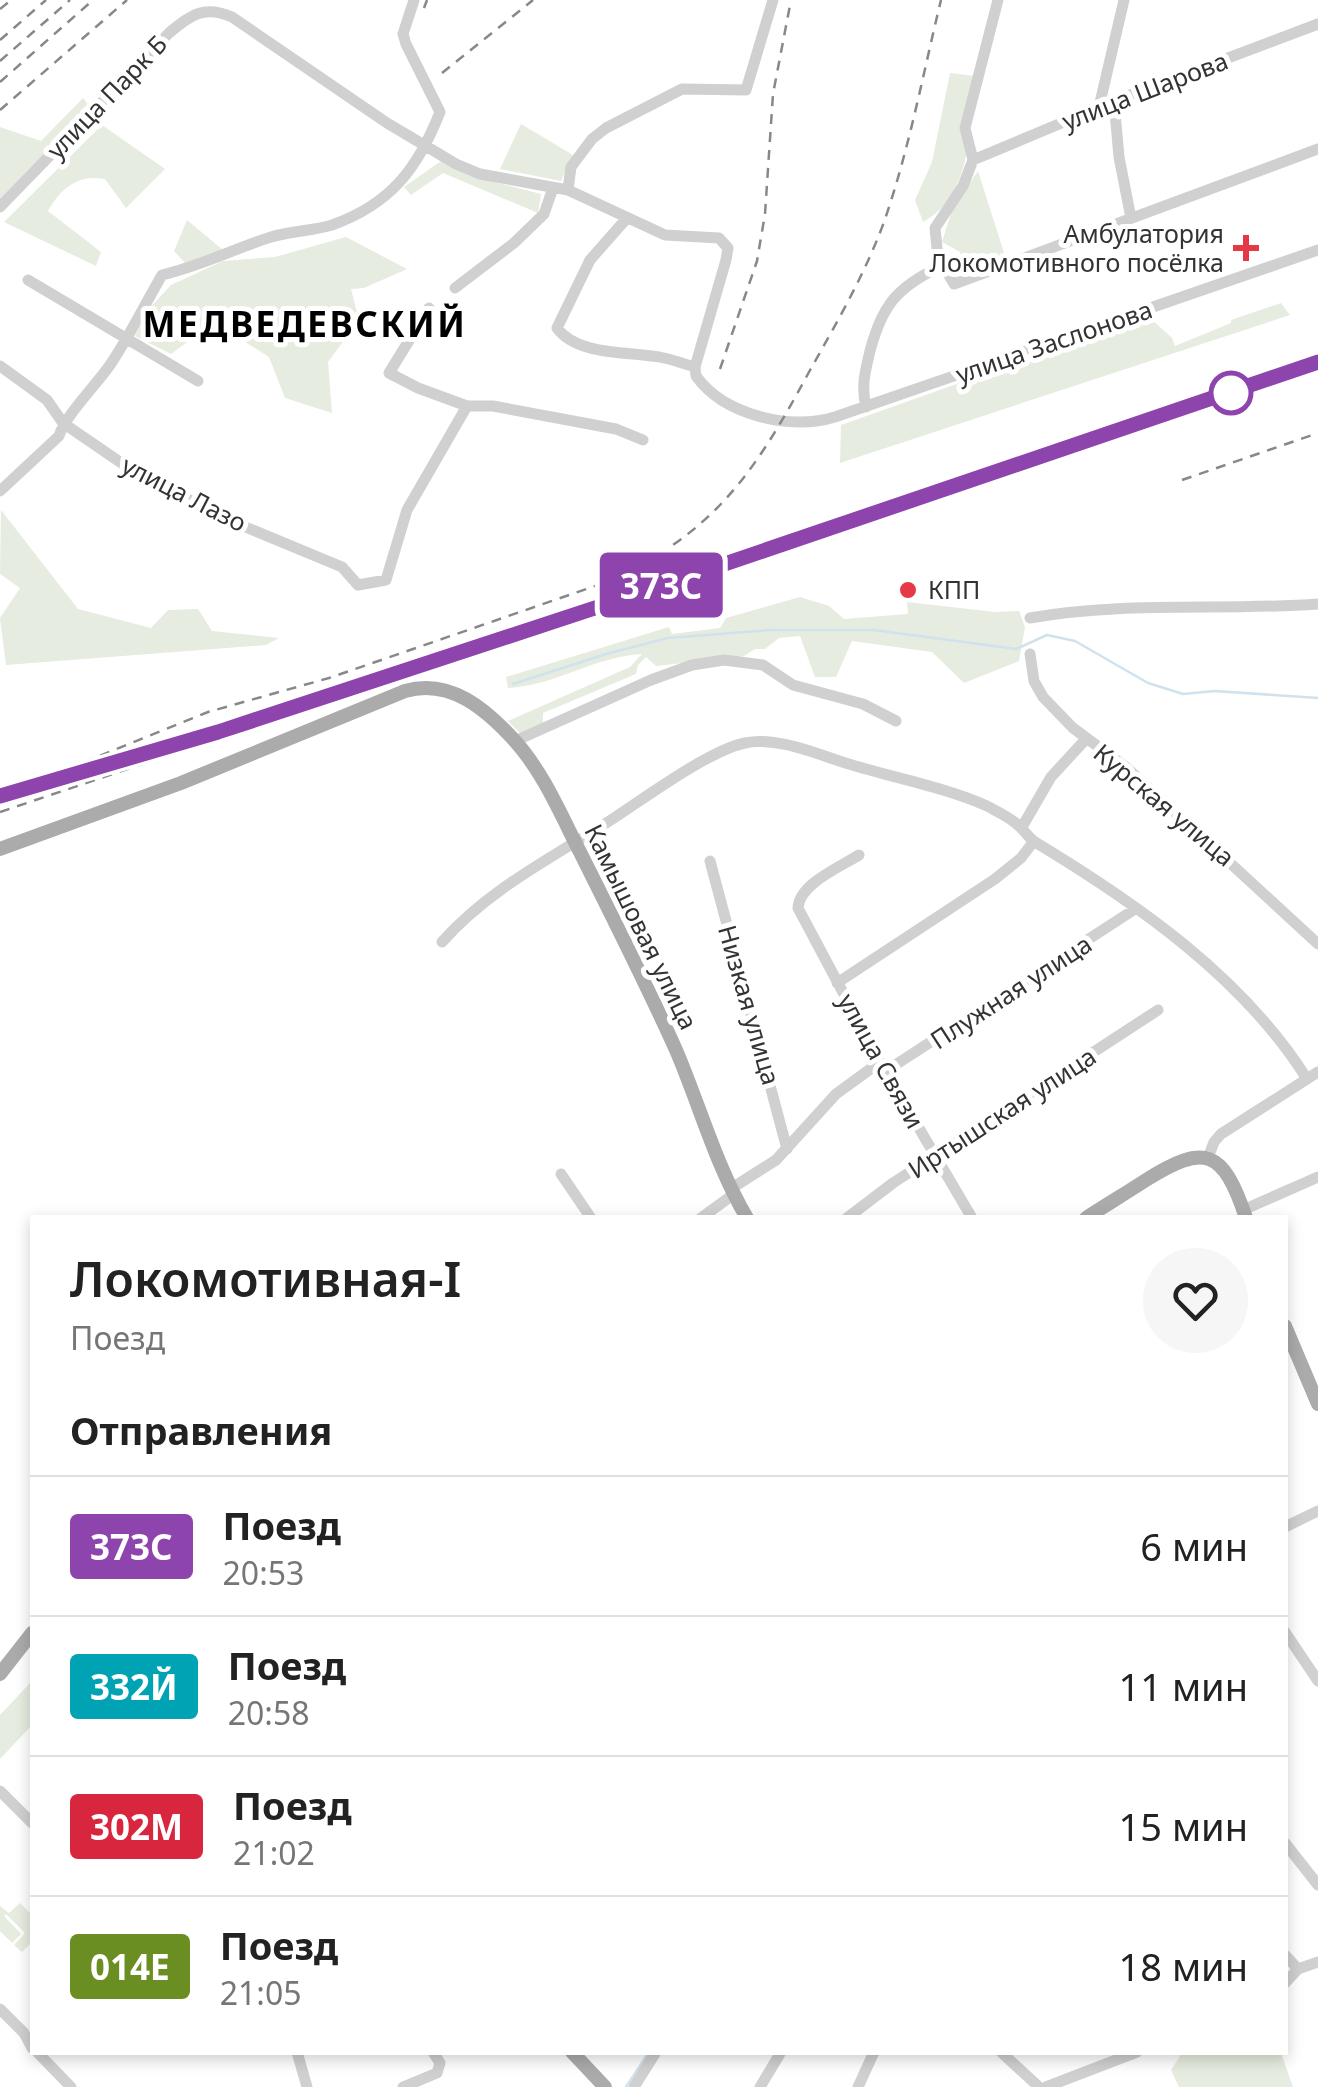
<!DOCTYPE html>
<html lang="ru">
<head>
<meta charset="utf-8">
<style>
  :root { --surface:#fff; --page:#f6f6f6; --text:#222; --muted:#767676; --line:#e0e0e0 }
  body { margin:0; font-family:"Noto Sans",sans-serif; background:var(--page); color:var(--text); height:100vh; display:flex; flex-direction:column; font-size:38px; white-space:nowrap }
  * { box-sizing:border-box; margin:0 }
  p { font-size:32px; color:var(--muted) }
  .icon { flex:none; width:55px; height:55px; fill:none; stroke:currentColor; stroke-width:2; stroke-linecap:round; stroke-linejoin:round }
  .map { position:relative; flex:1; overflow:hidden }
  .panel { position:absolute; left:30px; top:1215px; width:1258px; height:840px; display:flex; flex-direction:column; background:var(--surface); border-radius:0px; box-shadow:0 5px 15px #0003 }
  .panel>* { flex:none }
  .badge { padding:0 20px; border-radius:8px; font-size:35px; line-height:65px }
  .map>.badge { position:absolute; translate:-50% -50%; box-shadow:0 0 0 5px #fff }
  h2 { padding:0 40px; font-size:38px; line-height:90px }
  .round { display:grid; place-items:center; flex:none; width:105px; height:105px; border-radius:52px; background:var(--page) }
  .summary { display:flex; align-items:center; justify-content:space-between; height:170px; padding:0 40px }
  h1 { font-size:48px; font-weight:600; line-height:75px }
  ul { padding:0; list-style:none }
  li { display:flex; align-items:center; gap:30px; height:140px; padding:0 40px; border-top:2px solid var(--line) }
  li div { flex:1 }
  li b { display:block; font-size:38px }
  li em { font-style:normal }
  li .badge { min-width:110px; font-weight:700; text-align:center }
  .map>svg:first-child { display:block }
</style>
</head>
<body>
<div class="map">
<svg width="1318" height="2087" viewBox="0 0 1318 2087">
  <rect width="100%" height="100%" fill="#fff"/>
  <!-- green -->
  <path fill="#e6ecdf" d="M 950,73 L 974,76 C 969,126 974,195 923,222 L 915,200 L 932,162 Z
    M 83,98 L 92,109 L 0,204 L 0,127 L 41,141 Z
    M 521,124 L 573,155 L 561,181 L 500,169 Z
    M 102,125 L 165,169 L 126,208 L 105,179 C 78,174 61,188 48,211 L 101,252 L 96,266 L 4,222 Z
    M 441,161 L 486,180 L 541,194 L 538,213 L 443,173 L 411,195 L 404,187 Z
    M 978,171 L 1006,259 L 963,277 L 960,252 L 942,242 L 952,210 Z
    M 187,220 L 223,250 L 187,265 L 174,251 Z
    M 346,237 L 407,269 L 364,288 L 351,289 L 359,320 L 328,362 L 332,413 L 285,398 L 269,357 L 218,325 L 202,331 L 171,354 L 135,336 L 149,309 L 171,285 L 223,261 L 275,257 Z
    M 1281,303 L 1290,315 L 840,463 L 841,425 L 1131,322 L 1150,318 L 1172,338 L 1175,346 L 1231,323 L 1231,320 Z
    M 1,510 L 78,609 L 151,628 L 168,610 L 198,609 L 212,631 L 279,638 L 266,645 L 6,665 L 0,618 L 20,588 L 0,574 Z
    M 800,597 L 829,606 L 844,619 L 908,614 L 907,602 L 995,612 L 1019,611 L 1025,627 L 1019,661 L 964,683 L 932,652 L 852,641 L 836,677 L 815,677 L 800,636 L 779,638 L 765,649 L 755,649 L 744,656 L 656,666 L 646,657 L 638,665 L 636,674 L 543,713 L 543,724 L 520,733 L 508,721 L 630,667 L 642,654 C 596,656 554,686 508,688 L 506,677 L 669,627 L 672,634 L 720,628 L 726,618 Z
    M 32,1681 L 32,1725 L 0,1759 L 0,1715 Z
    M 20,1903 L 32,1915 L 32,1942 L 22,1952 L 14,1945 L 25,1933 L 6,1914 L 4,1916 L 21,1934 L 12,1943 L 0,1931 L 0,1906 L 9,1913 Z
    M 1182,2053 L 1281,2053 L 1293,2087 L 1179,2087 L 1171,2070 Z"/>
  <g fill="none" stroke-linecap="round" stroke-linejoin="round">
    <!-- stream -->
    <path stroke="#cfe2ee" stroke-width="2.5" d="M 513,684 L 606,654 L 668,638 L 769,630 L 874,630 L 1016,649 L 1047,635 L 1075,641 L 1148,683 L 1183,694 L 1215,691 L 1318,698
      M 626,2087 L 649,2052"/>
    <!-- minor -->
    <path stroke="#d0d0d0" stroke-width="11" d="M 1114,101 L 1119,157 L 1131,218
      M 1099,107 L 1124,0
      M 973,160 L 1114,101 L 1318,24
      M 568,190 L 571,167 L 592,139 L 606,128 L 682,89 L 746,90 L 773,0
      M 0,207 L 169,33 C 190,15 204,5 232,17 L 387,123 L 456,164 L 480,174 L 568,190 L 665,235 L 719,238 L 728,248 L 726,260 L 695,367 L 696,376 C 724,415 790,431 835,417 L 1318,250
      M 627,218 L 590,260 L 557,328 C 578,357 632,351 664,358 C 674,360 684,364 695,367
      M 939,267 L 946,270 L 954,284 L 1318,149
      M 28,280 L 198,381
      M 455,288 L 514,243 L 544,214 L 553,188
      M 429,308 L 389,373 L 418,388 L 467,406 L 493,406 L 616,429 L 643,440
      M 0,366 L 47,400 L 63,423 L 136,473 L 231,521 L 342,567 L 358,585 L 386,580 L 407,510 L 467,406
      M 866,407 C 861,386 865,372 870,351 C 882,306 896,288 939,267 L 935,228 L 963,186 L 973,160 L 965,128 L 998,0
      M 0,491 L 59,436 C 65,416 96,385 110,365 C 129,337 144,306 162,275 C 200,266 234,249 271,237 C 291,231 312,231 332,225 C 391,204 418,168 440,112 L 406,44 L 403,34 L 414,0
      M 1030,618 C 1125,601 1221,611 1318,604
      M 1030,654 L 1034,681 L 1043,697 L 1073,728 L 1127,768 L 1318,944
      M 515,741 L 651,680 L 692,665 L 724,660 L 763,665 L 793,685 L 863,704 L 896,721
      M 1022,827 L 1051,777 L 1086,739
      M 859,855 C 840,867 799,884 798,908 L 880,1062 L 972,1218
      M 710,861 L 787,1149
      M 442,942 C 490,888 555,856 614,818 C 646,797 710,750 745,743 C 777,736 819,755 849,764 C 894,778 944,787 987,806 C 998,812 1010,817 1019,826 C 1025,831 1028,837 1035,842 C 1136,903 1243,977 1307,1079
      M 837,983 L 995,879 L 1021,858 L 1034,841
      M 886,1071 L 1135,909
      M 1208,1158 L 1214,1142 L 1221,1134 L 1318,1072
      M 561,1174 L 591,1218
      M 732,1188 L 776,1160 L 836,1094 L 880,1062
      M 1243,1210 L 1318,1177
      M 701,1218 L 734,1194
      M 847,1218 L 893,1183 L 1158,1010
      M 1285,1527 L 1318,1511
      M 1285,1632 L 1318,1681
      M 0,1791 L 32,1823
      M 1285,1843 L 1318,1885
      M 1285,1955 L 1298,1969
      M 1285,1983 L 1298,1969 L 1318,1962
      M 0,2009 L 24,2033 L 32,2048
      M 37,2052 L 71,2087
      M 297,2052 L 307,2087
      M 1001,2052 L 1039,2087
      M 403,2087 L 437,2073 L 440,2063 L 433,2052
      M 634,2087 L 656,2052
      M 760,2087 L 781,2052
      M 858,2087 L 874,2052
      M 1046,2087 L 1137,2052"/>
    <!-- major -->
    <path stroke="#ababab" stroke-width="14" d="M 0,849 L 181,783 L 405,691 C 450,678 486,709 515,741 C 543,772 561,815 580,852 C 613,918 646,983 676,1050 C 700,1106 716,1166 747,1218
      M 1086,1218 C 1106,1205 1126,1193 1146,1180 C 1205,1143 1223,1149 1246,1218
      M 1285,1326 L 1318,1404
      M 0,1674 L 32,1633
      M 572,2052 L 605,2087"/>
    <!-- rail -->
    <path stroke="#888" stroke-width="2.5" stroke-dasharray="10 8" stroke-linecap="butt" d="M 424,8 L 427,0
      M 0,9 L 11,0
      M 0,40 L 46,0
      M 0,61 L 70,0
      M 442,73 L 533,0
      M 0,82 L 93,0
      M 0,110 L 127,0
      M 720,369 L 757,261 L 765,214 L 773,94 L 791,0
      M 1182,480 L 1318,433
      M 0,796 L 208,712 L 329,678 L 601,584 C 712,536 753,476 809,372 C 836,324 865,274 884,222 C 909,150 923,74 941,0
      M 0,812 L 1318,369"/>
  </g>
  <g fill="none" stroke-linecap="round" stroke-linejoin="round">
    <!-- line casing -->
    <g stroke="#fff" stroke-width="22">
      <path id="line" d="M 0,796 L 218,732 L 610,603 L 1318,362"/>
    </g>
    <!-- line -->
    <use href="#line" stroke="#8e44ad" stroke-width="15"/>
  </g>
  <!-- markers -->
  <g fill="#e63946" stroke="#fff" stroke-width="4">
    <path d="M1241 233h10v10h10v10h-10v10h-10v-10h-10v-10h10z"/>
    <circle cx="908" cy="590" r="10"/>
  </g>
  <circle fill="#fff" stroke="#8e44ad" stroke-width="5" cx="1231" cy="393" r="20"/>
  <g text-anchor="middle" stroke-width="10" stroke-linejoin="round" paint-order="stroke">
    <!-- street labels -->
    <g font-size="25" fill="#333" stroke="#fff">
      <text transform="translate(1145 91) rotate(-21)" y="9">улица Шарова</text>
      <text transform="translate(107 97) rotate(-46)" y="9">улица Парк Б</text>
      <text transform="translate(1054 342) rotate(-19)" y="9">улица Заслонова</text>
      <text transform="translate(184 494) rotate(27)" y="9">улица Лазо</text>
      <text transform="translate(1164 805) rotate(40)" y="9">Курская улица</text>
      <text transform="translate(641 927) rotate(64)" y="9">Камышовая улица</text>
      <text transform="translate(1011 992) rotate(-33)" y="9">Плужная улица</text>
      <text transform="translate(749 1005) rotate(74)" y="9">Низкая улица</text>
      <text transform="translate(881 1061) rotate(61)" y="9">улица Связи</text>
      <text transform="translate(1002 1113) rotate(-33)" y="9">Иртышская улица</text>
    </g>
    <!-- poi labels -->
    <g font-size="25" fill="#333" stroke="#fff" text-anchor="end">
      <text x="1224" y="243">Амбулатория<tspan x="1224" dy="29">Локомотивного посёлка</tspan></text>
      <text x="928" y="599" text-anchor="start">КПП</text>
    </g>
    <!-- district labels -->
    <g font-size="35" font-weight="bold" letter-spacing="2.5" fill="#000" stroke="#fff">
      <text x="305" y="337">МЕДВЕДЕВСКИЙ</text>
    </g>
  </g>
</svg>
<b class="badge" style="left:661px;top:585px;background:#8e44ad;color:#fff">373C</b>
<section class="panel">
<div class="summary"><div><h1>Локомотивная-I</h1><p>Поезд</p></div><a class="round"><svg class="icon" aria-label="heart" viewBox="0 0 24 24"><path d="M12 20l-8-8c-3-5 5-10 8-4 3-6 11-1 8 4z"/></svg></a></div>
<h2>Отправления</h2>
<ul>
<li><span class="badge" style="background:#8e44ad;color:#fff">373C</span><div><b>Поезд</b><p>20:53</p></div><em>6 мин</em></li>
<li><span class="badge" style="background:#00a3b4;color:#fff">332Й</span><div><b>Поезд</b><p>20:58</p></div><em>11 мин</em></li>
<li><span class="badge" style="background:#d7263d;color:#fff">302М</span><div><b>Поезд</b><p>21:02</p></div><em>15 мин</em></li>
<li><span class="badge" style="background:#6b8e23;color:#fff">014Е</span><div><b>Поезд</b><p>21:05</p></div><em>18 мин</em></li>
</ul>
</section>
</div>
</body>
</html>
